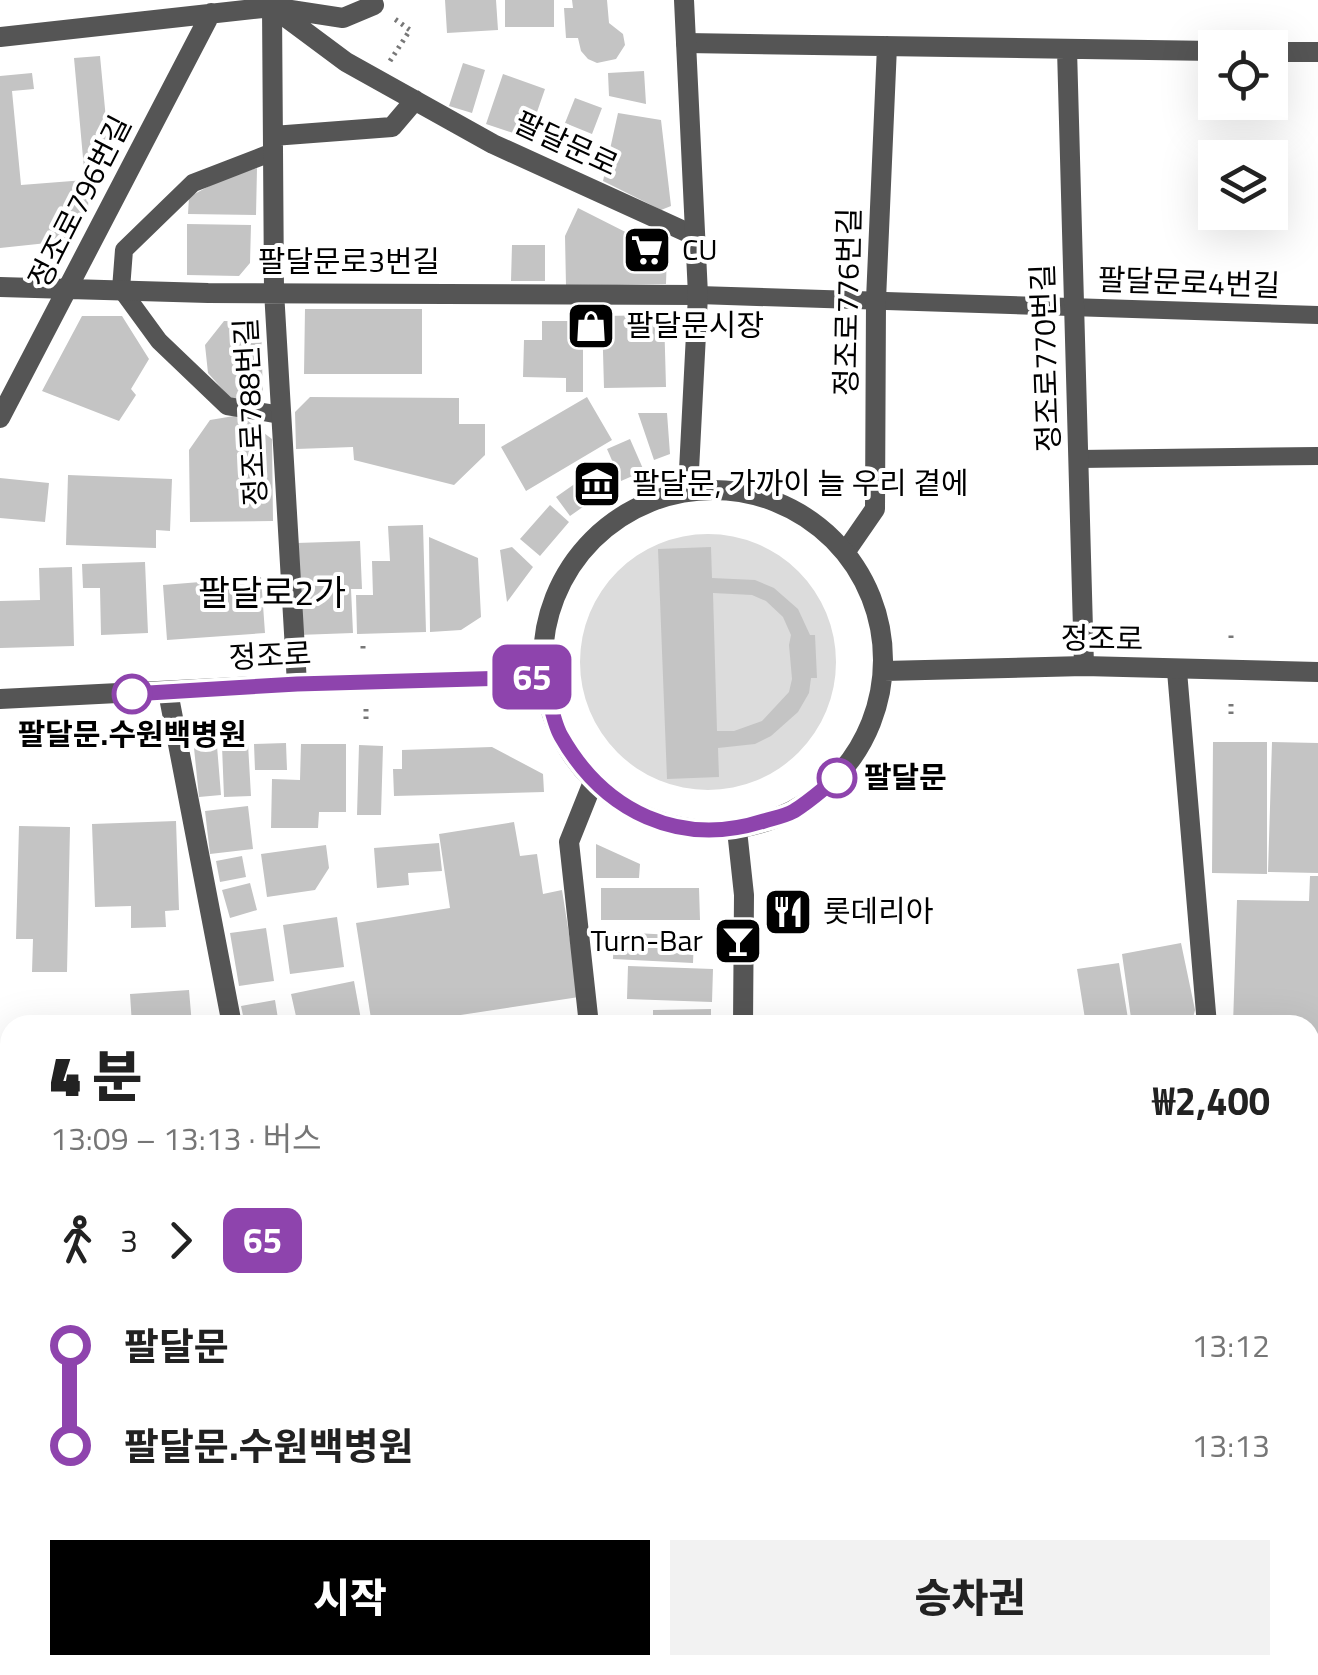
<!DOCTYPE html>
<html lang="ko">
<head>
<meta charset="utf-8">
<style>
  :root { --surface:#fff; --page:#f2f2f2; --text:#222; --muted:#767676; --accent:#000 }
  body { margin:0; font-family:"Titillium Web","Noto Sans KR",sans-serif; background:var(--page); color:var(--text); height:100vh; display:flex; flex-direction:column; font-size:38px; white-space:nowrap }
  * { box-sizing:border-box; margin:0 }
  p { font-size:32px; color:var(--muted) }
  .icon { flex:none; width:55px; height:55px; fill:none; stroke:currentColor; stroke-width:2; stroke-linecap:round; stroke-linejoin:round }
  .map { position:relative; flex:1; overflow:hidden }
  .drawer { position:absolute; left:0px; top:1015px; width:1320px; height:660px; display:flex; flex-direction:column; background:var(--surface); border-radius:30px 30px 0 0; box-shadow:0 10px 40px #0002 }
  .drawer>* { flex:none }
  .badge { padding:0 20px; border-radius:15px; font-size:35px; line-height:65px }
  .tools { position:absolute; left:1198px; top:30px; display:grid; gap:20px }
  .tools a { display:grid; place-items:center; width:90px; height:90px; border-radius:0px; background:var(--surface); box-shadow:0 10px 40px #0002; font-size:50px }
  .map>.badge { position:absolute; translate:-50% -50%; box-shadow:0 0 0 5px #fff }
  .legs { display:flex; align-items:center; gap:15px; height:110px; padding:0 50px; font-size:32px }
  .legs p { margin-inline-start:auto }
  .headline { display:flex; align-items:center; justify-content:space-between; height:170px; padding:0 50px }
  h1 { font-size:55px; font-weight:800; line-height:75px }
  .primary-button { display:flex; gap:20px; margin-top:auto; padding:20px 50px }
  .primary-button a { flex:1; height:115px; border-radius:0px; background:var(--accent); color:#fff; font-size:40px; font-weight:800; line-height:115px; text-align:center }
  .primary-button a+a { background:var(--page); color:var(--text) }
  ul { padding:0 50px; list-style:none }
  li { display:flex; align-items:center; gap:35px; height:100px; font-size:38px }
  li i { display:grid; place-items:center; width:15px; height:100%; margin:0 12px; background:currentColor }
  li i::after { content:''; width:25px; height:25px; margin:-12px; border:8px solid; border-radius:50%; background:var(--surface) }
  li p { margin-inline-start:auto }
  li:first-child i { background:linear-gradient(#0000 50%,currentColor 0) }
  li:last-child i { background:linear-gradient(currentColor 50%,#0000 0) }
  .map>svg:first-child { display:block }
</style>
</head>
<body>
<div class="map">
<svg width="1318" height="1675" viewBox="0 0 1318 1675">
  <rect width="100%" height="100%" fill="#fff"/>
  <!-- green -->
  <path fill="#dcdcdc" d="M580 662a128 128 0 1 1 256 0a128 128 0 1 1-256 0Z
    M 817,1665 L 876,1665 L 877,1675 L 818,1675 Z"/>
  <!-- building -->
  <path fill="#c4c4c4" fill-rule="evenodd" d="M 445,0 L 496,0 L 498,30 L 447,33 Z
    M 505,0 L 554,0 L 554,27 L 505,27 Z
    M 572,0 L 607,0 L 609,23 L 623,34 L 625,45 L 616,59 L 597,63 L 588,59 L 581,51 L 578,38 L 566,38 L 564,8 L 573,8 Z
    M 100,56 L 109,151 L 89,176 L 88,213 L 66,241 L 0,248 L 0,76 L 32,73 L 34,89 L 12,91 L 21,185 L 85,180 L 74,58 Z
    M 463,63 L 485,70 L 472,113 L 449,106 Z
    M 644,71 L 646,104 L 609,96 L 608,73 Z
    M 503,74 L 545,89 L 528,138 L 486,124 Z
    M 575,98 L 602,108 L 592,134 L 565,123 Z
    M 618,113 L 661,120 L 671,206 L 661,210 L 603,181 Z
    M 257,168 L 256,215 L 188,214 L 189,197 L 222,179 Z
    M 578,208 L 667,253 L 666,284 L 566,286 L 565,236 Z
    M 187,224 L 251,225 L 250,263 L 239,276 L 187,275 Z
    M 512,245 L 545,245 L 545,281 L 511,281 Z
    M 305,309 L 422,309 L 422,374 L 304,374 Z
    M 664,315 L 666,387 L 604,388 L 602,316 Z
    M 82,316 L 122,316 L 149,359 L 131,389 L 136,395 L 119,421 L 42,391 Z
    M 224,321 L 261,322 L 263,399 L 231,399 L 208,373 L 205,345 Z
    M 542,321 L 583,321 L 583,392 L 566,392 L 566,378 L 523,377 L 524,340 L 542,340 Z
    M 310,397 L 459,398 L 459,424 L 485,424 L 485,455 L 454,485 L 354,460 L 353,447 L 296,449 L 295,412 Z
    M 587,397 L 612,440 L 526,491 L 501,447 Z
    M 638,413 L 667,413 L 670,454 L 654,460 Z
    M 240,415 L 272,439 L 273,521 L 190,522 L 189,450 L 210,420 Z
    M 630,439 L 644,471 L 621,481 L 607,449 Z
    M 603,464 L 617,483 L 570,516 L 556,497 Z
    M 68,475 L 172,479 L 170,531 L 156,530 L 156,548 L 66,545 Z
    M 0,478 L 49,483 L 45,522 L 0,518 Z
    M 550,505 L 569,522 L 540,556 L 520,539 Z
    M 423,525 L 426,632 L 357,634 L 356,595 L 373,595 L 372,561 L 390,561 L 388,526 Z
    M 429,537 L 478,558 L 481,617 L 461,630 L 430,632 Z
    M 360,541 L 362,589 L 351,589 L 353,633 L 298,635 L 296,543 Z
    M 512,547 L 533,567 L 507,602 L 500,550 Z
    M 711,547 L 712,578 L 755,580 L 774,588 L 798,609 L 810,635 L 815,635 L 817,678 L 811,678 L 809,693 L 798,712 L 771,736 L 755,744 L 718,748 L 719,777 L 667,779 L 658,549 ZM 713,593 L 752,595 L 766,601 L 783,617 L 791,635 L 789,645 L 792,679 L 789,692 L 762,721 L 734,731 L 717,731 Z
    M 145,562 L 148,633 L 101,635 L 100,588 L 83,588 L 82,564 Z
    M 72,567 L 74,646 L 0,648 L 0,601 L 40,600 L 39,568 Z
    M 261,577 L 265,633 L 167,640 L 163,585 Z
    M 1213,742 L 1267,742 L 1267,874 L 1212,873 Z
    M 1272,742 L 1318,743 L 1318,873 L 1268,872 Z
    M 286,743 L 287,770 L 255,770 L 254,744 Z
    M 248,744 L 251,796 L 224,797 L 222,746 Z
    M 301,744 L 346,744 L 346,812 L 319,812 L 318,828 L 271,828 L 272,779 L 300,780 Z
    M 359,745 L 383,746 L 381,815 L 357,815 Z
    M 217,746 L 221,795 L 199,797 L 194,748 Z
    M 492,747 L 543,774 L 544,792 L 394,796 L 393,769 L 402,769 L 402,750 Z
    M 248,806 L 253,849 L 210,854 L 205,811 Z
    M 176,821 L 179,910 L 165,911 L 166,927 L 131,928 L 131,906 L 95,907 L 92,824 Z
    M 514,822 L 520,856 L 537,854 L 543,894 L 562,890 L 579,997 L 395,1025 L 372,1025 L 356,923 L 450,908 L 439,834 Z
    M 19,826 L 70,827 L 67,972 L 32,972 L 33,939 L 16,939 Z
    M 439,843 L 442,871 L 408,873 L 409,885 L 377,888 L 374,848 Z
    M 596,844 L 640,864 L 639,878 L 596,878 Z
    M 326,845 L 329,868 L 315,890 L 267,897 L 261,854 Z
    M 242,856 L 246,877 L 220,882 L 216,861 Z
    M 1310,876 L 1318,876 L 1318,1039 L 1310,1039 L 1310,1025 L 1233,1025 L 1237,900 L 1309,901 Z
    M 250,883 L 257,910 L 230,918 L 222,890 Z
    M 601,888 L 699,888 L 700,920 L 601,920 Z
    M 337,917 L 344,967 L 290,974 L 283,925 Z
    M 266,928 L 274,981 L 239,986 L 230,933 Z
    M 614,932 L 694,936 L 693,963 L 613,959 Z
    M 1181,943 L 1195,1010 L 1191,1025 L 1132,1025 L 1122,954 Z
    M 1119,963 L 1129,1025 L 1086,1025 L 1077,969 Z
    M 628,966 L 713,969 L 712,1002 L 627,999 Z
    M 354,981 L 362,1025 L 298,1025 L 291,994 Z
    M 189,990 L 192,1025 L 132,1025 L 130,994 Z
    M 275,1000 L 279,1025 L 245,1025 L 241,1006 Z
    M 711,1009 L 711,1025 L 653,1025 L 653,1010 Z
    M 10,1345 L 10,1393 L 9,1393 L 0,1348 Z
    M 370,1665 L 518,1665 L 518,1666 L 490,1675 L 342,1675 Z
    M 591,1665 L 626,1665 L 631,1675 L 571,1675 Z
    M 665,1665 L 704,1665 L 708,1675 L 669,1675 Z"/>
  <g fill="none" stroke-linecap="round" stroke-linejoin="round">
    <!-- path -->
    <path stroke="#777" stroke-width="5" stroke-dasharray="2.5 5" stroke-linecap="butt" d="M 390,61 L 410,30 L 392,17
      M 1231,638 L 1231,631
      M 363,646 L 363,651
      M 366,709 L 366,720
      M 1231,714 L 1231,703
      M 796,1665 L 797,1675"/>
    <!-- service -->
    <path stroke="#555" stroke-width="18" d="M 273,152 L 193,183 L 124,250 L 121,289 L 159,341 L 227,406 L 281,415
      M 698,295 L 1318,315
      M 1079,459 L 1318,456"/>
    <!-- minor -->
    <path stroke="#555" stroke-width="20" d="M 272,7 L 274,291 L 297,684
      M 272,7 L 346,62 L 493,144 L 695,236
      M 0,37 L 272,7 L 343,18 L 374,5
      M 686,43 L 1215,51
      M 1067,49 L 1084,666
      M 1270,52 L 1318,52
      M 273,136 L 392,127 L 415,100
      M 0,287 L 208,293 L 698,295
      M 0,418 L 211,13
      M 846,551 L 875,509 L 876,300 L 887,46
      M 1177,671 L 1207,1025
      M 168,692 L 232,1025
      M 737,830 L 744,895 L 743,1025
      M 589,1025 L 569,842 L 593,782
      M 7,1060 L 10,1088
      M 1310,1062 L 1318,1062
      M 0,1322 L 10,1320
      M 1310,1499 L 1318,1497
      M 0,1586 L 10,1579
      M 175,1665 L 179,1675
      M 1138,1665 L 1139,1675
      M 733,1675 L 743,1665"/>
    <!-- tertiary -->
    <path stroke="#555" stroke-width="20" d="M 684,0 L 698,295 L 688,490
      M543 660a170 170 0 1 1 340 0a170 170 0 1 1-340 0Z
      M 884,671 L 1084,666 L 1318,672
      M 0,699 L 297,684 L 544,677"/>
  </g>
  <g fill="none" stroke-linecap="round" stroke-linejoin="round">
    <!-- line-1 casing -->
    <g stroke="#fff" stroke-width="22">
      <path id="line-1" d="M 132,694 L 297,684 L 544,677 C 549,695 552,720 561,736 C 604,812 680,848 764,821 C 774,818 785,816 794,811 C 809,802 823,789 837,778"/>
    </g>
    <!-- line-1 -->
    <use href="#line-1" stroke="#8e44ad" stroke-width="15"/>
  </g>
  <!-- icons -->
  <defs>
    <g id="supermarket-square" transform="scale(2.5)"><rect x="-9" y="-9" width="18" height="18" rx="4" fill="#000" stroke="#fff"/><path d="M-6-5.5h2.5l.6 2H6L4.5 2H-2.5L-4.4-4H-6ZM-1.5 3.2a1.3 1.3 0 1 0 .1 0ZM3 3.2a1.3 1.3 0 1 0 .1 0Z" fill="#fff"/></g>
    <g id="shop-square" transform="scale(2.5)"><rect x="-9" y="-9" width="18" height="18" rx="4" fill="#000" stroke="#fff"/><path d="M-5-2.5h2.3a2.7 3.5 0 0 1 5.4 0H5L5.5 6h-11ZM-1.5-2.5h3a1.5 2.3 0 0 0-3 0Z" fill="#fff"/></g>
    <g id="museum-square" transform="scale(2.5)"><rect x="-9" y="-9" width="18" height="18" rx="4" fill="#000" stroke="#fff"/><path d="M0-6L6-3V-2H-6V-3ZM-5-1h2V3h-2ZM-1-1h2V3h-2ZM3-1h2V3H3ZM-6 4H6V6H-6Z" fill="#fff"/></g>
    <g id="restaurant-square" transform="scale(2.5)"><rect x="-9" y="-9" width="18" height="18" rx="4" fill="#000" stroke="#fff"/><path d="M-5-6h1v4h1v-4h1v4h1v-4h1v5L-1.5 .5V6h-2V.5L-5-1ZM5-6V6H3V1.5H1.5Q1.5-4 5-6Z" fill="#fff"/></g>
    <g id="bar-square" transform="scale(2.5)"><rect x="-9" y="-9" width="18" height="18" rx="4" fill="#000" stroke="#fff"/><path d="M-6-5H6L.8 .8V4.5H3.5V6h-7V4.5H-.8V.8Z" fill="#fff"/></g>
  </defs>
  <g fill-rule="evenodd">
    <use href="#supermarket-square" x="647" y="250"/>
    <use href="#shop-square" x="591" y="326"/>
    <use href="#museum-square" x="597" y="484"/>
    <use href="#restaurant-square" x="788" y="912"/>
    <use href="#bar-square" x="738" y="941"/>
  </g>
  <!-- markers -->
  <g fill="#fff" stroke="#8e44ad" stroke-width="5">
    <circle cx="132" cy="694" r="18"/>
    <circle cx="837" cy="778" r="18"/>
  </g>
  <g text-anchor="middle" stroke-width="8" stroke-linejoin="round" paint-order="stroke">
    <!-- street labels -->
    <g font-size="30" fill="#000" stroke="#fff">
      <text transform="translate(566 144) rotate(25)" y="10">팔달문로</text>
      <text transform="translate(80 202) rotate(-63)" y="10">정조로796번길</text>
      <text x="349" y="272">팔달문로3번길</text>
      <text transform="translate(1189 283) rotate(2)" y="10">팔달문로4번길</text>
      <text transform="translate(848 302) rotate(-89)" y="10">정조로776번길</text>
      <text transform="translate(1046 358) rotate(-92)" y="10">정조로770번길</text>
      <text transform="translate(251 412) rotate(-93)" y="10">정조로788번길</text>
      <text transform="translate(1102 639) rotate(1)" y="10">정조로</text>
      <text transform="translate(270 656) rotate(-3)" y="10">정조로</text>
    </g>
    <!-- poi labels -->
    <g font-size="30" fill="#000" stroke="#fff" text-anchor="start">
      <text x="682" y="260">CU</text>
      <text x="626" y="336">팔달문시장</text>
      <text x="632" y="494">팔달문, 가까이 늘 우리 곁에</text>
      <text x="823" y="922">롯데리아</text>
      <text x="703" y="951" text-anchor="end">Turn-Bar</text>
    </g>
    <!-- stop labels -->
    <g font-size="30" font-weight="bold" fill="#000" stroke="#fff">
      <text x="132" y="745">팔달문.수원백병원</text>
      <text x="864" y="788" text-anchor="start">팔달문</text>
    </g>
    <!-- quarter labels -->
    <g font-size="35" fill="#000" stroke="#fff">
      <text x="272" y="605">팔달로2가</text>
    </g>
  </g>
</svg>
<div class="tools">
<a><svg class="icon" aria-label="locate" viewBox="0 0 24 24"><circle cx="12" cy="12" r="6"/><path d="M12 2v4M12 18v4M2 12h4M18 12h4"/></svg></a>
<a><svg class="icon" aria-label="layers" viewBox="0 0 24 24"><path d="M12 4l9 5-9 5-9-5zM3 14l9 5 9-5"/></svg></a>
</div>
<b class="badge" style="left:532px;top:677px;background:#8e44ad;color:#fff">65</b>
<section class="drawer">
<div class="headline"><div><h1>4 분</h1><p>13:09 – 13:13 · 버스</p></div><b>₩2,400</b></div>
<div class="legs"><svg class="icon" aria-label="walk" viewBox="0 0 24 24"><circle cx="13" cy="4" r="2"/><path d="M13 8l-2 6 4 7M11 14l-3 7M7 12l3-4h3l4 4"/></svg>3<svg class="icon" aria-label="forward" viewBox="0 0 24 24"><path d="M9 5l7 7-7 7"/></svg><b class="badge" style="background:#8e44ad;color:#fff">65</b></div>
<ul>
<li><i style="color:#8e44ad"></i><b>팔달문</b><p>13:12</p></li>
<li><i style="color:#8e44ad"></i><b>팔달문.수원백병원</b><p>13:13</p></li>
</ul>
<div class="primary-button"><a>시작</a><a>승차권</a></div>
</section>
</div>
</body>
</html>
